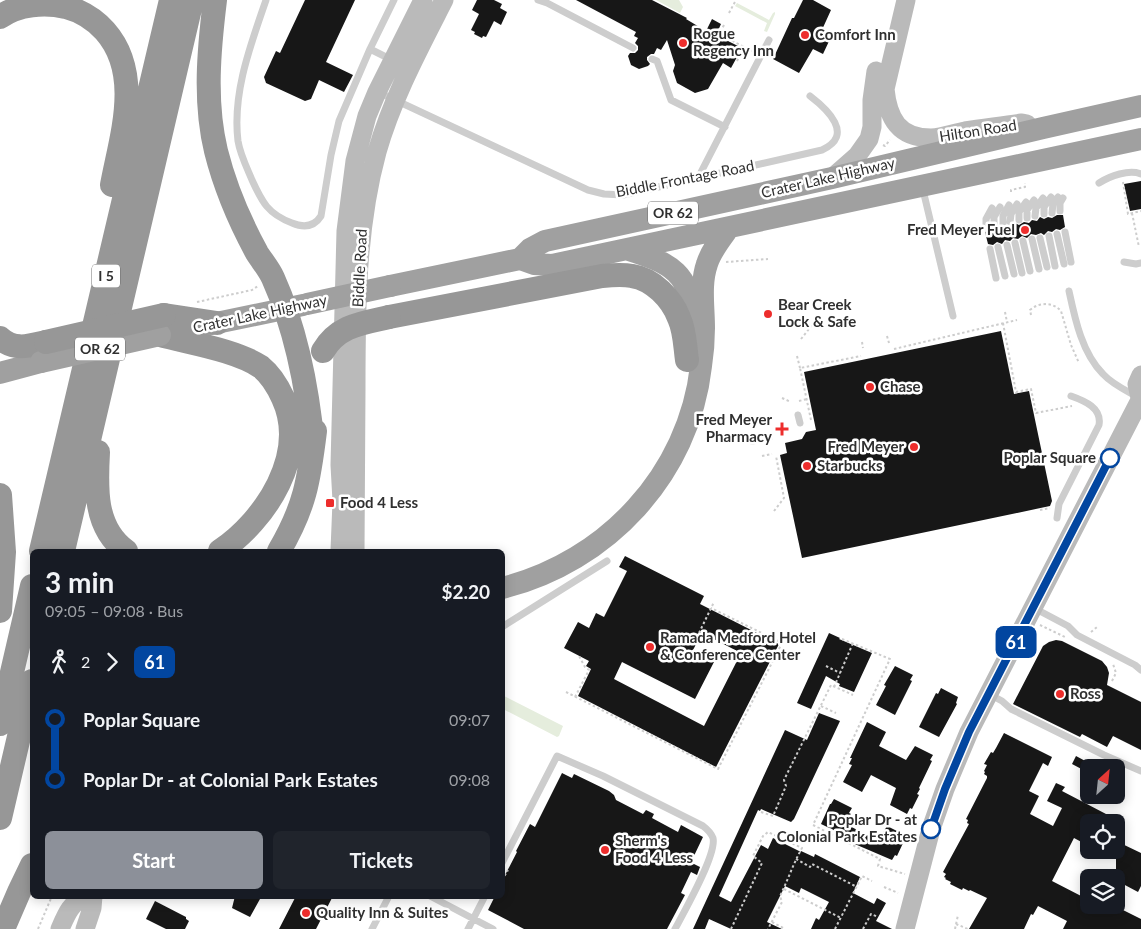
<!DOCTYPE html>
<html lang="en">
<head>
<meta charset="utf-8">
<style>
  :root { --surface:#171b24; --page:#20242c; --text:#f1f3f6; --muted:#9ea1a6; --accent:#8c9099 }
  body { margin:0; font-family:Lato,sans-serif; background:var(--page); color:var(--text); height:100vh; display:flex; flex-direction:column; font-size:19px; white-space:nowrap }
  * { box-sizing:border-box; margin:0 }
  p { font-size:16px; color:var(--muted) }
  .icon { flex:none; width:28px; height:28px; fill:none; stroke:currentColor; stroke-width:2; stroke-linecap:round; stroke-linejoin:round }
  .map { position:relative; flex:1; overflow:hidden }
  .drawer { position:absolute; left:30px; top:549px; width:475px; height:350px; display:flex; flex-direction:column; background:var(--surface); border-radius:8px; box-shadow:0 2px 12px #0003 }
  .drawer>* { flex:none }
  .badge { padding:0 10px; border-radius:8px; font-size:18px; line-height:32px }
  .needle { width:32px; rotate:27deg }
  .controls { position:absolute; left:1080px; top:759px; display:grid; gap:10px }
  .controls a { display:grid; place-items:center; width:45px; height:45px; border-radius:8px; background:var(--surface); box-shadow:0 2px 12px #0003; font-size:25px }
  .map>.badge { position:absolute; translate:-50% -50%; box-shadow:0 0 0 2px #fff }
  .legs { display:flex; align-items:center; gap:8px; height:55px; padding:0 15px; font-size:16px }
  .legs p { margin-inline-start:auto }
  .summary { display:flex; align-items:center; justify-content:space-between; height:85px; padding:0 15px }
  h1 { font-size:28px; font-weight:700; line-height:38px }
  .button { display:flex; gap:10px; margin-top:auto; padding:10px 15px }
  .button a { flex:1; height:58px; border-radius:8px; background:var(--accent); color:#fff; font-size:20px; font-weight:700; line-height:58px; text-align:center }
  .button a+a { background:var(--page); color:var(--text) }
  ul { padding:0 15px; list-style:none }
  li { display:flex; align-items:center; gap:18px; height:60px; font-size:19px }
  li i { display:grid; place-items:center; width:8px; height:100%; margin:0 6px; background:currentColor }
  li i::after { content:''; width:12px; height:12px; margin:-6px; border:4px solid; border-radius:50%; background:var(--surface) }
  li p { margin-inline-start:auto }
  li:first-child i { background:linear-gradient(#0000 50%,currentColor 0) }
  li:last-child i { background:linear-gradient(currentColor 50%,#0000 0) }
  .map>svg:first-child { display:block }
</style>
</head>
<body>
<div class="map">
<svg width="1141" height="929" viewBox="0 0 1141 929">
  <rect width="100%" height="100%" fill="#fff"/>
  <!-- green -->
  <path fill="#e5eddd" d="M 656,0 L 679,0 L 683,7 L 680,13 Z
    M 737,3 L 769,20 L 773,13 L 775,12 L 775,14 L 767,32 L 764,31 L 767,23 L 735,6 Z
    M 502,695 L 563,726 L 559,736 L 557,737 L 503,709 Z"/>
  <!-- building -->
  <path fill="#171717" fill-rule="evenodd" d="M 305,0 L 355,0 L 326,62 L 353,75 L 344,92 L 319,80 L 311,99 L 305,101 L 266,83 L 264,77 L 276,51 L 280,53 Z
    M 477,0 L 494,0 L 502,4 L 500,8 L 507,12 L 501,25 L 494,21 L 486,37 L 483,36 L 482,38 L 474,34 L 475,32 L 471,30 L 479,14 L 472,10 Z
    M 576,0 L 652,0 L 687,18 L 686,19 L 706,31 L 712,19 L 721,24 L 716,35 L 742,48 L 731,68 L 723,63 L 708,89 L 695,93 L 677,83 L 673,71 L 675,65 L 667,40 L 661,50 L 657,48 L 654,54 L 651,54 L 647,57 L 647,60 L 650,64 L 648,66 L 639,69 L 631,65 L 628,56 L 630,53 L 635,53 L 638,50 L 638,46 L 635,43 L 638,38 L 634,36 L 636,32 Z
    M 803,0 L 813,0 L 831,10 L 821,32 L 831,37 L 823,54 L 813,49 L 799,73 L 773,59 L 792,18 L 794,18 Z
    M 1141,181 L 1141,209 L 1130,211 L 1124,184 Z
    M 1057,215 L 1063,215 L 1065,227 L 1060,230 L 1056,229 L 1052,232 L 1048,231 L 1044,235 L 1041,233 L 1036,235 L 1031,234 L 1027,238 L 1022,236 L 1018,239 L 1013,238 L 1010,241 L 1005,240 L 1002,244 L 997,242 L 993,245 L 988,244 L 985,232 L 991,229 L 994,230 L 999,227 L 1003,229 L 1008,227 L 1012,227 L 1015,223 L 1019,225 L 1024,222 L 1029,223 L 1032,220 L 1037,221 L 1040,217 L 1044,219 L 1048,217 L 1052,218 Z
    M 1001,331 L 1014,394 L 1029,391 L 1052,501 L 1050,506 L 802,558 L 780,455 L 787,453 L 785,443 L 802,439 L 806,432 L 816,430 L 804,372 Z
    M 625,556 L 704,596 L 700,604 L 779,644 L 716,767 L 578,696 L 591,669 L 586,666 L 589,661 L 564,648 L 578,622 L 589,628 L 596,613 L 604,617 L 627,571 L 619,567 ZM 702,633 L 741,653 L 704,726 L 614,679 L 622,662 L 695,699 L 715,660 L 693,650 Z
    M 829,633 L 840,638 L 839,639 L 872,653 L 854,692 L 839,686 L 840,684 L 826,676 L 811,709 L 797,703 Z
    M 1056,640 L 1062,641 L 1102,661 L 1107,667 L 1109,673 L 1107,685 L 1141,702 L 1141,750 L 1113,736 L 1107,747 L 1082,734 L 1080,737 L 1013,704 L 1043,646 L 1049,642 Z
    M 895,666 L 913,675 L 910,680 L 912,681 L 895,715 L 876,705 L 886,686 L 884,685 Z
    M 941,688 L 958,697 L 956,703 L 957,704 L 939,737 L 919,727 L 936,693 L 938,694 Z
    M 819,713 L 840,721 L 794,819 L 791,822 L 761,809 L 760,811 L 758,810 L 719,896 L 731,902 L 761,845 L 768,849 L 773,838 L 801,852 L 801,851 L 814,857 L 815,854 L 860,877 L 853,893 L 874,904 L 877,898 L 886,903 L 876,921 L 892,929 L 811,929 L 816,918 L 819,920 L 829,902 L 801,888 L 799,893 L 785,886 L 767,922 L 782,929 L 731,929 L 709,919 L 705,929 L 693,929 L 785,730 L 807,740 Z
    M 867,722 L 886,732 L 879,746 L 906,760 L 915,746 L 933,755 L 930,760 L 932,761 L 919,788 L 920,789 L 917,794 L 919,795 L 912,809 L 910,808 L 907,814 L 890,805 L 896,788 L 871,775 L 862,792 L 843,782 L 852,765 L 849,764 L 852,758 L 850,758 Z
    M 1004,733 L 1052,757 L 1048,766 L 1043,763 L 1029,791 L 1039,796 L 1030,814 L 1053,826 L 1062,808 L 1047,801 L 1056,783 L 1065,787 L 1062,791 L 1106,814 L 1105,816 L 1117,822 L 1089,822 L 1089,846 L 1074,838 L 1052,881 L 1085,898 L 1083,904 L 1098,912 L 1101,905 L 1113,905 L 1141,919 L 1141,929 L 1063,929 L 1067,921 L 1038,906 L 1033,915 L 1031,914 L 1024,929 L 969,929 L 987,898 L 970,890 L 969,891 L 963,888 L 962,890 L 950,884 L 951,882 L 945,879 L 946,878 L 944,877 L 946,874 L 943,872 L 969,824 L 967,823 L 968,820 L 966,819 L 987,778 L 987,776 L 984,774 L 985,772 L 984,771 L 987,765 L 984,764 L 991,752 L 993,753 L 996,748 Z
    M 1076,756 L 1089,763 L 1089,773 L 1072,764 Z
    M 562,773 L 572,778 L 574,774 L 609,791 L 614,795 L 616,800 L 643,814 L 646,810 L 654,814 L 652,818 L 678,832 L 681,825 L 703,837 L 692,860 L 694,860 L 692,863 L 700,867 L 697,875 L 691,872 L 681,893 L 685,895 L 667,929 L 524,929 L 488,910 L 495,896 L 502,896 L 502,881 L 517,852 L 516,851 L 530,824 L 535,827 Z
    M 834,799 L 852,808 L 849,813 L 851,814 L 846,824 L 878,841 L 887,826 L 905,835 L 902,841 L 904,841 L 897,856 L 895,855 L 892,860 L 850,842 L 852,839 L 821,824 L 830,804 L 831,804 Z
    M 1116,841 L 1141,853 L 1141,886 L 1138,892 L 1123,884 L 1116,896 Z
    M 235,896 L 254,896 L 260,899 L 250,917 L 232,908 Z
    M 296,896 L 333,896 L 316,929 L 279,929 Z
    M 155,901 L 186,917 L 186,919 L 189,921 L 185,929 L 166,929 L 146,919 Z"/>
  <g fill="none" stroke-linecap="round" stroke-linejoin="round">
    <!-- path -->
    <path stroke="#cdcdcd" stroke-width="2" stroke-dasharray="2.5 2.5" stroke-linecap="butt" d="M 729,13 L 736,0
      M 724,25 L 719,34 L 752,51
      M 737,61 L 744,47
      M 883,145 L 885,146 L 890,140
      M 1123,182 L 1128,214 L 1141,211
      M 1011,192 L 1011,190 L 1025,187 L 1025,183
      M 1132,213 L 1139,247
      M 726,262 L 768,259
      M 197,302 L 252,290 L 258,286
      M 1005,312 L 1007,322
      M 1031,315 L 1030,310 C 1039,302 1053,302 1061,311 L 1071,345 L 1079,363
      M 1003,323 L 1016,392 L 1031,389 L 1036,413 L 1072,406
      M 887,336 L 889,343
      M 801,339 L 813,324
      M 862,342 L 863,348
      M 894,349 L 1017,320
      M 797,356 L 800,368
      M 782,398 L 791,402
      M 799,401 L 807,399
      M 811,420 L 800,368 L 861,356
      M 762,456 L 772,454
      M 1040,510 L 1050,508
      M 774,511 L 784,498 L 776,456
      M 1040,625 L 1067,638
      M 1091,632 L 1097,627
      M 699,633 L 714,602
      M 842,639 L 890,659 L 813,825 L 880,859 L 878,866 L 905,874
      M 826,666 L 840,673
      M 1112,681 L 1116,673 L 1113,664
      M 834,687 L 853,643
      M 566,692 L 718,769 L 782,643 L 711,608
      M 575,697 L 589,670 L 585,667 L 579,656
      M 821,706 L 836,713
      M 761,812 L 773,816 L 786,786 L 784,780 L 831,685 L 853,695
      M 796,859 L 810,867 L 812,864 L 857,887
      M 502,880 L 508,870
      M 884,887 L 898,893
      M 784,889 L 841,918
      M 772,922 L 785,929
      M 956,924 L 968,929
      M 38,929 L 52,896
      M 731,929 L 762,863 L 753,856 L 763,836 L 768,832 L 802,848 C 793,864 788,880 780,896 L 782,902 L 768,929
      M 835,929 L 862,876 L 872,881
      M 863,929 L 871,914 L 878,917
      M 955,929 L 958,915"/>
    <!-- service -->
    <path stroke="#cdcdcd" stroke-width="7" d="M 266,0 C 251,44 232,93 238,141 C 240,154 247,168 252,180 C 262,202 268,214 292,223 C 304,228 314,227 321,216 L 331,155 L 339,121 L 370,49
      M 538,0 L 547,3 L 633,48
      M 652,59 L 657,61 L 671,100 L 725,127
      M 392,60 L 370,49 L 394,0
      M 378,92 L 588,190 L 604,194 L 623,195 L 822,150 C 855,135 827,109 810,96
      M 698,178 L 769,40
      M 1099,183 C 1110,176 1129,169 1141,174
      M 923,190 L 953,316
      M 1060,211 L 1060,203 L 1063,198
      M 1052,213 L 1053,204 L 1058,197
      M 1044,214 L 1044,207 L 1051,197
      M 1035,216 L 1036,208 L 1043,198
      M 1027,218 L 1027,210 L 1034,200
      M 1019,220 L 1019,212 L 1026,202
      M 1010,222 L 1011,214 L 1017,204
      M 1003,224 L 1003,216 L 1009,205
      M 994,225 L 994,217 L 1000,207
      M 986,227 L 986,219 L 992,208
      M 1065,232 L 1071,262
      M 1057,234 L 1064,264
      M 1049,236 L 1055,266
      M 1040,238 L 1047,267
      M 1032,239 L 1039,269
      M 1023,241 L 1030,271
      M 1015,243 L 1022,273
      M 1007,245 L 1014,274
      M 998,247 L 1005,276
      M 990,249 L 996,278
      M 1124,262 L 1136,264 L 1141,263
      M 1069,291 C 1075,319 1082,353 1103,374 C 1112,384 1125,390 1136,396
      M 798,415 L 800,423
      M 752,441 L 769,438
      M 1057,518 L 1059,504 L 1099,425 C 1102,408 1085,401 1071,396
      M 1034,608 L 1068,626 L 1077,635 L 1135,665 L 1141,670
      M 502,627 L 607,561
      M 989,694 L 1002,701 L 1011,709 L 1104,755 L 1141,771
      M 502,863 L 557,756 L 603,776 L 703,826 C 707,829 711,833 713,838 C 717,854 684,912 675,929
      M 430,896 L 493,929
      M 372,929 L 389,896
      M 468,929 L 485,896"/>
    <!-- secondary -->
    <path stroke="#bababa" stroke-width="19" d="M 906,0 L 885,89 C 888,119 899,138 931,138 C 942,138 954,133 965,131 C 984,128 1003,126 1022,123 L 1027,124
      M 832,178 L 857,156 L 869,139 L 872,127 L 872,100 L 876,71
      M 1140,398 L 1137,384 L 1141,375
      M 340,551 L 342,501 L 340,465 L 346,231 L 355,161 L 367,116 L 377,92 L 423,0
      M 355,551 C 355,497 356,443 356,389 C 356,309 356,229 377,152 C 392,99 419,49 444,0
      M 60,929 C 66,915 71,902 86,896
      M 85,929 L 92,908 L 93,896
      M 905,929 L 931,829 L 945,789 L 969,732 L 1141,398"/>
    <!-- trunk -->
    <path stroke="#a0a0a0" stroke-width="22" d="M 629,250 C 670,263 692,273 692,321
      M 520,259 L 530,249 L 545,241 L 832,178 L 1043,128 L 1141,106
      M 390,286 L 520,259 L 534,264 L 552,265 L 1141,139
      M 197,327 L 303,305
      M 0,373 L 41,362
      M 502,588 C 607,562 689,474 701,366 C 703,353 704,341 704,328 C 704,307 700,284 707,264 C 711,251 720,240 728,229"/>
    <!-- motorway -->
    <path stroke="#979797" stroke-width="24" d="M 215,0 C 209,49 204,102 216,151 C 225,187 239,220 257,253 C 262,261 269,269 273,278 C 296,329 308,392 313,447
      M 0,17 C 18,4 45,2 66,7 C 81,11 95,20 105,31 C 143,74 121,136 112,185
      M 164,315 L 217,323
      M 389,317 L 602,276 C 612,275 622,274 632,276 C 653,279 672,299 679,318 C 685,331 685,346 687,360
      M 160,335 C 189,343 236,350 261,367 C 271,375 278,387 283,398 C 309,454 266,520 220,551
      M 0,338 C 14,351 29,346 46,342
      M 98,452 C 96,488 94,528 126,551
      M 0,495 L 4,552 L 0,611
      M 41,551 L 171,0
      M 63,551 L 192,0
      M 279,551 C 305,507 309,480 315,431
      M 0,724 L 32,586
      M 0,818 L 32,681
      M 3,929 L 19,892 L 32,865"/>
    <!-- trunk-bridge -->
    <path stroke="#a0a0a0" stroke-width="22" d="M 307,304 L 390,286
      M 41,362 L 160,335"/>
    <!-- motorway-bridge -->
    <path stroke="#979797" stroke-width="24" d="M 46,342 L 164,315
      M 323,351 C 338,325 363,323 389,317"/>
  </g>
  <g fill="none" stroke-linecap="round" stroke-linejoin="round">
    <!-- line-1 casing -->
    <g stroke="#fff" stroke-width="11">
      <path id="line-1" d="M 931,829 L 945,789 L 969,732 L 1110,458"/>
    </g>
    <!-- line-1 -->
    <use href="#line-1" stroke="#0246a0" stroke-width="8"/>
  </g>
  <!-- markers -->
  <g fill="#ed2d2c" stroke="#fff" stroke-width="2">
    <circle cx="805" cy="35" r="5"/>
    <circle cx="683" cy="43" r="5"/>
    <circle cx="1025" cy="230" r="5"/>
    <circle cx="768" cy="314" r="5"/>
    <circle cx="870" cy="387" r="5"/>
    <path d="M779.5 421.5h5v5h5v5h-5v5h-5v-5h-5v-5h5z"/>
    <circle cx="914" cy="447" r="5"/>
    <circle cx="807" cy="466" r="5"/>
    <rect x="325" y="498" width="10" height="10" rx="2.5"/>
    <circle cx="650" cy="647" r="5"/>
    <circle cx="1060" cy="694" r="5"/>
    <circle cx="605" cy="850" r="5"/>
    <circle cx="306" cy="913" r="5"/>
  </g>
  <g fill="#fff" stroke="#0246a0" stroke-width="2.5">
    <circle cx="1110" cy="458" r="9"/>
    <circle cx="931" cy="829" r="9"/>
  </g>
  <g text-anchor="middle" stroke-width="5" stroke-linejoin="round" paint-order="stroke">
    <!-- shield labels -->
    <g fill="#fff" stroke="#6e6e6e" stroke-width="1">
      <rect x="648" y="201.5" width="50" height="23" rx="4"/>
      <rect x="92" y="264.5" width="28" height="23" rx="4"/>
      <rect x="75" y="337.5" width="50" height="23" rx="4"/>
    </g>
    <g font-size="14" font-weight="bold" fill="#303030">
      <text x="673" y="218">OR 62</text>
      <text x="106" y="281">I 5</text>
      <text x="100" y="354">OR 62</text>
    </g>
    <!-- poi labels -->
    <g font-size="15" font-weight="bold" fill="#303030" stroke="#fff" text-anchor="start">
      <text x="693" y="39">Rogue<tspan x="693" dy="17">Regency Inn</tspan></text>
      <text x="815" y="40">Comfort Inn</text>
      <text x="1015" y="235" text-anchor="end">Fred Meyer Fuel</text>
      <text x="778" y="310">Bear Creek<tspan x="778" dy="17">Lock &amp; Safe</tspan></text>
      <text x="880" y="392">Chase</text>
      <text x="772" y="425" text-anchor="end">Fred Meyer<tspan x="772" dy="17">Pharmacy</tspan></text>
      <text x="904" y="452" text-anchor="end">Fred Meyer</text>
      <text x="817" y="471">Starbucks</text>
      <text x="340" y="508">Food 4 Less</text>
      <text x="660" y="643">Ramada Medford Hotel<tspan x="660" dy="17">&amp; Conference Center</tspan></text>
      <text x="1070" y="699">Ross</text>
      <text x="615" y="846">Sherm's<tspan x="615" dy="17">Food 4 Less</tspan></text>
      <text x="316" y="918">Quality Inn &amp; Suites</text>
    </g>
    <!-- street labels -->
    <g font-size="15" fill="#303030" stroke="#fff">
      <text transform="translate(978 131) rotate(-9)" y="5">Hilton Road</text>
      <text transform="translate(828 178) rotate(-13)" y="5">Crater Lake Highway</text>
      <text transform="translate(685 179) rotate(-11)" y="5">Biddle Frontage Road</text>
      <text transform="translate(360 268) rotate(-87)" y="5">Biddle Road</text>
      <text transform="translate(260 314) rotate(-12)" y="5">Crater Lake Highway</text>
    </g>
    <!-- stop labels -->
    <g font-size="15" font-weight="bold" fill="#303030" stroke="#fff" text-anchor="end">
      <text x="1096" y="463">Poplar Square</text>
      <text x="917" y="825">Poplar Dr - at<tspan x="917" dy="17">Colonial Park Estates</tspan></text>
    </g>
  </g>
</svg>
<div class="controls">
<a><svg class="needle" viewBox="-14 -14 28 28"><path d="M0-13l5 13h-10z" fill="#e53935"/><path d="M0 13l5-13h-10z" fill="#9ea1a6"/></svg></a>
<a><svg class="icon" aria-label="locate" viewBox="0 0 24 24"><circle cx="12" cy="12" r="6"/><path d="M12 2v4M12 18v4M2 12h4M18 12h4"/></svg></a>
<a><svg class="icon" aria-label="layers" viewBox="0 0 24 24"><path d="M12 4l9 5-9 5-9-5zM3 14l9 5 9-5"/></svg></a>
</div>
<b class="badge" style="left:1016px;top:642px;background:#0246a0;color:#fff">61</b>
<section class="drawer">
<div class="summary"><div><h1>3 min</h1><p>09:05 – 09:08 · Bus</p></div><b>$2.20</b></div>
<div class="legs"><svg class="icon" aria-label="walk" viewBox="0 0 24 24"><circle cx="13" cy="4" r="2"/><path d="M13 8l-2 6 4 7M11 14l-3 7M7 12l3-4h3l4 4"/></svg>2<svg class="icon" aria-label="forward" viewBox="0 0 24 24"><path d="M9 5l7 7-7 7"/></svg><b class="badge" style="background:#0246a0;color:#fff">61</b></div>
<ul>
<li><i style="color:#0246a0"></i><b>Poplar Square</b><p>09:07</p></li>
<li><i style="color:#0246a0"></i><b>Poplar Dr - at Colonial Park Estates</b><p>09:08</p></li>
</ul>
<div class="button"><a>Start</a><a>Tickets</a></div>
</section>
</div>
</body>
</html>
